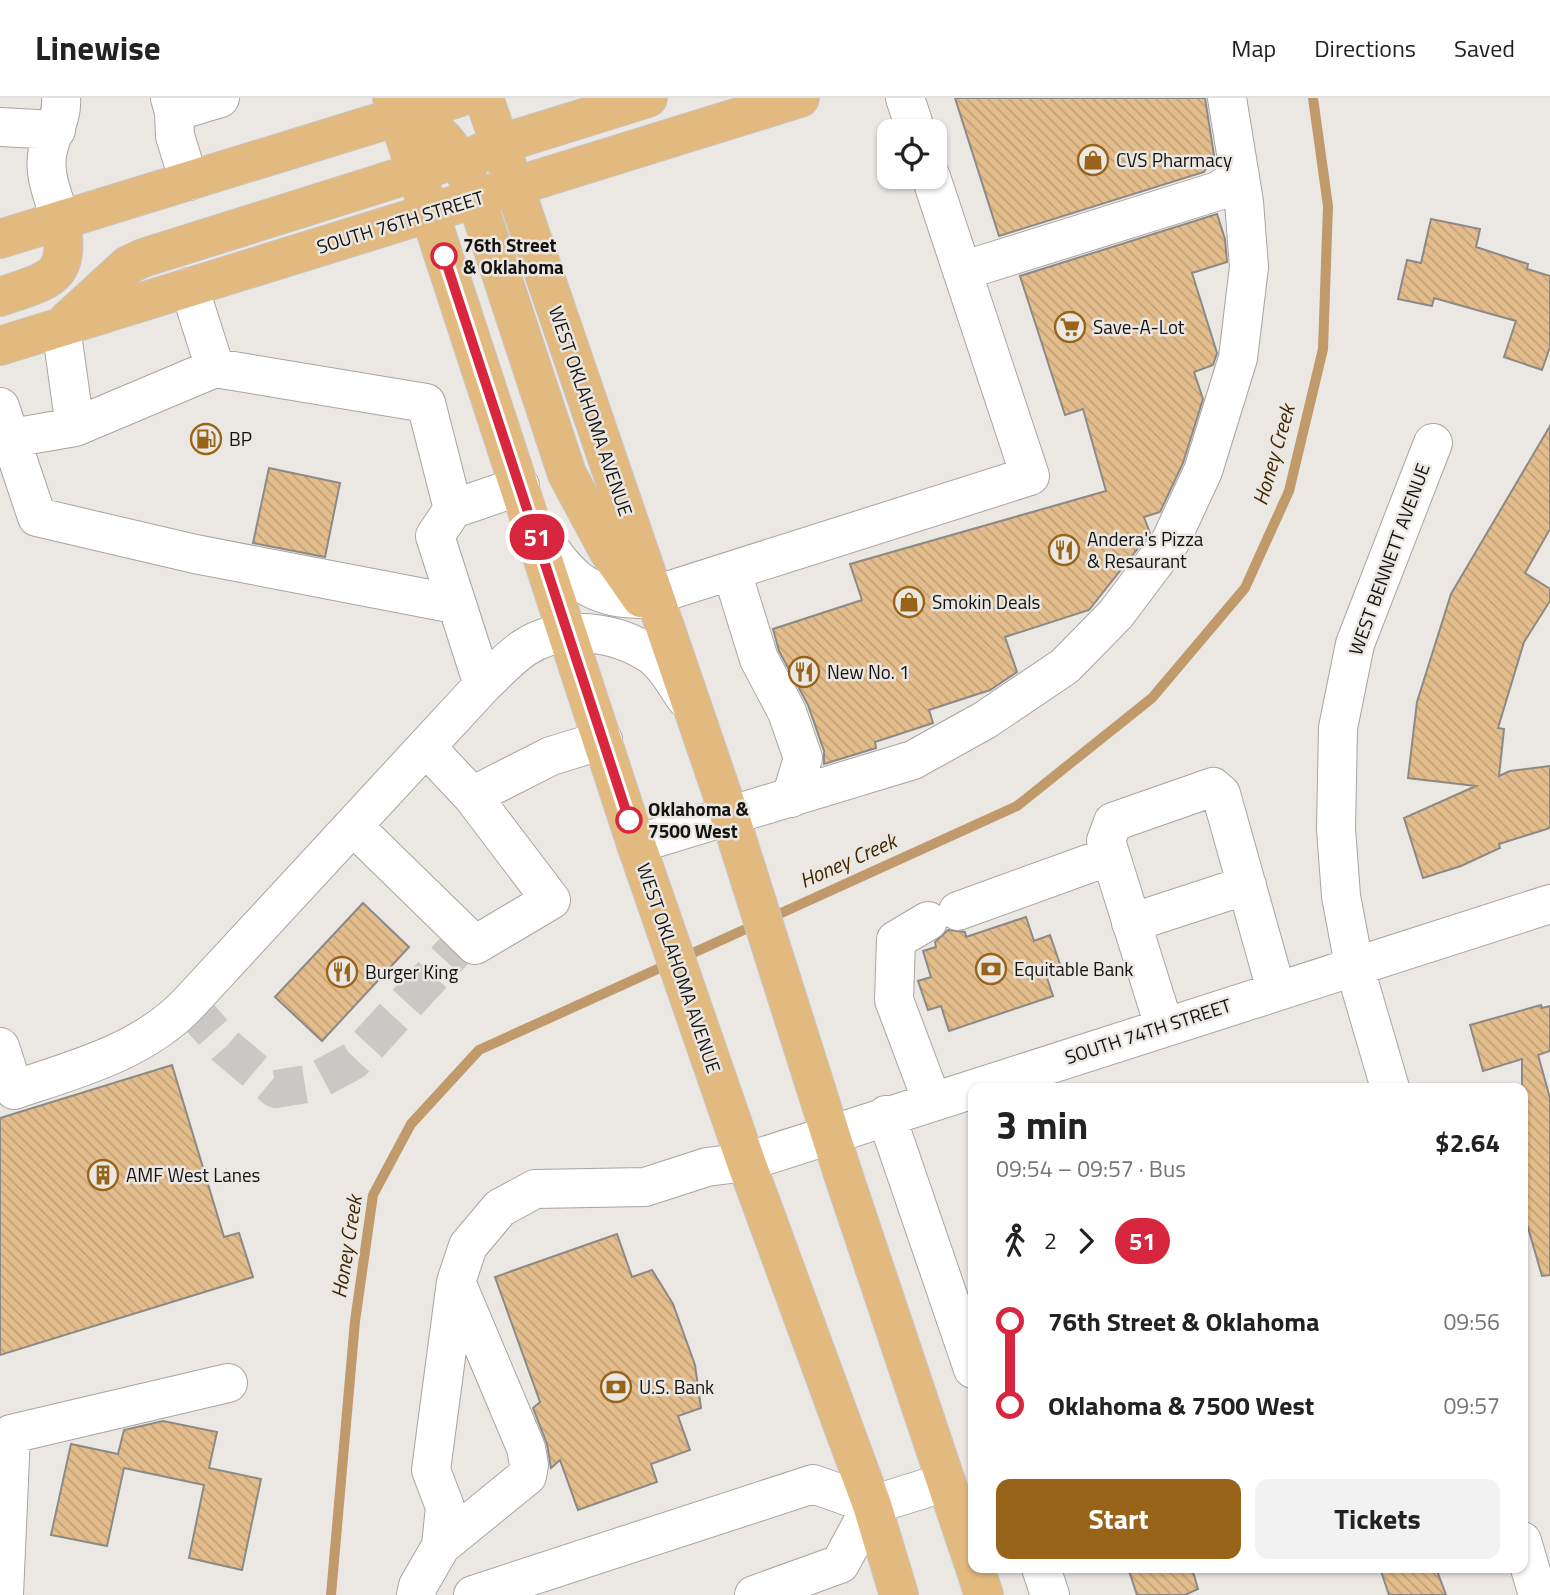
<!DOCTYPE html>
<html lang="en">
<head>
<meta charset="utf-8">
<style>
  :root { --surface:#fff; --page:#f2f2f2; --text:#222; --muted:#767676; --line:#e0e0e0; --accent:#976419 }
  body { margin:0; font-family:"Titillium Web",sans-serif; background:var(--page); color:var(--text); height:100vh; display:flex; flex-direction:column; font-size:26px; white-space:nowrap }
  * { box-sizing:border-box; margin:0 }
  p { font-size:23px; color:var(--muted) }
  .icon { flex:none; width:38px; height:38px; fill:none; stroke:currentColor; stroke-width:2; stroke-linecap:round; stroke-linejoin:round }
  .map { position:relative; flex:1; overflow:hidden }
  .panel { position:absolute; left:968px; top:985px; width:560px; height:490px; display:flex; flex-direction:column; background:var(--surface); border-radius:14px; box-shadow:0 2px 5px #0004 }
  .panel>* { flex:none }
  .badge { padding:0 14px; border-radius:23px; font-size:24px; line-height:46px }
  .buttons { position:absolute; left:877px; top:21px; display:grid; gap:14px }
  .buttons a { display:grid; place-items:center; width:70px; height:70px; border-radius:14px; background:var(--surface); box-shadow:0 2px 5px #0004; font-size:35px }
  .map>.badge { position:absolute; translate:-50% -50%; box-shadow:0 0 0 4px #fff }
  .legs { display:flex; align-items:center; gap:10px; height:77px; padding:0 28px; font-size:23px }
  .legs p { margin-inline-start:auto }
  .overview { display:flex; align-items:center; justify-content:space-between; height:119px; padding:0 28px }
  h1 { font-size:38px; font-weight:700; line-height:52px }
  .cta { display:flex; gap:14px; margin-top:auto; padding:14px 28px }
  .cta a { flex:1; height:80px; border-radius:14px; background:var(--accent); color:#fff; font-size:28px; font-weight:700; line-height:80px; text-align:center }
  .cta a+a { background:var(--page); color:var(--text) }
  ul { padding:0 28px; list-style:none }
  li { display:flex; align-items:center; gap:24px; height:84px; font-size:26px }
  li i { display:grid; place-items:center; width:10px; height:100%; margin:0 9px; background:currentColor }
  li i::after { content:''; width:18px; height:18px; margin:-9px; border:5px solid; border-radius:50%; background:var(--surface) }
  li p { margin-inline-start:auto }
  li:first-child i { background:linear-gradient(#0000 50%,currentColor 0) }
  li:last-child i { background:linear-gradient(currentColor 50%,#0000 0) }
  header { display:flex; align-items:center; gap:42px; box-sizing:border-box; height:98px; padding:0 35px; background:var(--surface); border-bottom:2px solid var(--line) }
  header strong { font-size:33px }
  nav { display:flex; gap:38px; margin-inline-start:auto; font-size:24px }
  .map>svg:first-child { display:block }
</style>
</head>
<body>
<header>
<strong>Linewise</strong>
<nav><a>Map</a><a>Directions</a><a>Saved</a></nav>
</header>
<div class="map">
<svg width="1550" height="1497" viewBox="0 0 1550 1497">
  <defs>
    <pattern id="building-back-hatch" width="6" height="6" patternUnits="userSpaceOnUse" patternTransform="scale(1.75)"><rect width="6" height="6" fill="#e4bd8d"/><path d="M-1 5l2 2M0 0l6 6M5-1l2 2" fill="none" stroke="#c3a279"/></pattern>
  </defs>
  <rect width="100%" height="100%" fill="#ebe7e3"/>
  <g fill="none" stroke-linecap="round" stroke-linejoin="round">
    <!-- stream -->
    <path stroke="#c09a6b" stroke-width="10" d="M 331,1497 L 355,1223 L 373,1097 L 411,1026 L 479,952 L 1017,708 L 1152,600 L 1245,490 L 1289,393 L 1323,251 L 1328,108 L 1313,0"/>
  </g>
  <!-- building -->
  <path fill="url(#building-back-hatch)" stroke="#8d8a86" stroke-width="2" d="M 955,0 L 1205,0 L 1214,57 L 1204,74 L 999,138 Z
    M 1217,116 L 1225,141 L 1227,164 L 1192,175 L 1217,255 L 1213,267 L 1194,274 L 1203,301 L 1183,365 L 1160,414 L 1144,419 L 1150,435 L 1089,512 L 1005,539 L 1017,574 L 990,592 L 929,612 L 933,625 L 875,644 L 876,650 L 824,666 L 824,653 L 808,607 L 779,553 L 773,531 L 862,502 L 850,466 L 1106,393 L 1083,311 L 1065,317 L 1020,178 Z
    M 1431,121 L 1480,131 L 1476,149 L 1528,166 L 1527,171 L 1550,178 L 1550,249 L 1542,272 L 1504,259 L 1516,223 L 1434,200 L 1432,208 L 1398,201 L 1407,162 L 1421,165 Z
    M 1550,328 L 1550,431 L 1525,475 L 1550,491 L 1550,503 L 1524,544 L 1498,630 L 1504,631 L 1499,678 L 1510,673 L 1550,668 L 1550,730 L 1499,746 L 1500,750 L 1461,768 L 1423,780 L 1404,720 L 1476,688 L 1408,680 L 1417,604 L 1451,496 Z
    M 269,370 L 340,385 L 325,459 L 253,445 Z
    M 363,805 L 409,849 L 322,943 L 275,899 Z
    M 1026,819 L 1034,843 L 1050,837 L 1061,869 L 1045,874 L 1053,898 L 949,933 L 941,908 L 928,912 L 918,883 L 931,879 L 923,853 L 936,849 L 935,844 L 948,832 L 965,834 L 966,839 Z
    M 1541,907 L 1542,910 L 1550,908 L 1550,953 L 1538,957 L 1550,1000 L 1550,1177 L 1542,1178 L 1522,1109 L 1522,961 L 1483,973 L 1470,927 Z
    M 172,967 L 224,1139 L 239,1135 L 253,1179 L 0,1257 L 0,1020 Z
    M 617,1136 L 632,1179 L 652,1172 L 673,1206 L 695,1267 L 701,1310 L 678,1318 L 690,1352 L 651,1366 L 657,1384 L 578,1412 L 560,1362 L 551,1370 L 547,1346 L 533,1310 L 540,1304 L 495,1179 Z
    M 163,1323 L 217,1334 L 209,1370 L 261,1381 L 242,1472 L 189,1460 L 204,1387 L 124,1370 L 107,1448 L 51,1437 L 71,1346 L 118,1356 L 124,1332 Z
    M 1128,1470 L 1192,1470 L 1198,1491 L 1185,1497 L 1137,1497 Z
    M 1380,1470 L 1436,1470 L 1446,1497 L 1389,1497 Z"/>
  <g fill="none" stroke-linecap="round" stroke-linejoin="round">
    <!-- minor-tunnel -->
    <path stroke="#cbc7c4" stroke-width="38" stroke-dasharray="38 19" stroke-linecap="butt" d="M 188,906 L 226,949 L 276,991 L 312,985 L 353,963 L 467,839"/>
    <!-- minor casing -->
    <g stroke="#a8a5a1" stroke-width="40">
      <path id="minor" d="M 170,0 L 174,14 L 220,0
        M 905,0 L 916,33
        M 174,14 L 175,38 L 189,83
        M 0,29 L 56,32
        M 61,122 C 54,102 44,78 47,58 C 49,37 63,22 61,0
        M 962,173 L 1218,93 L 1240,78
        M 189,189 L 215,270
        M 61,229 L 75,329
        M 0,309 L 37,419 L 195,456 L 455,506
        M 0,342 L 75,329 L 215,270 L 426,305 L 453,411 L 435,438 L 483,587
        M 453,411 L 520,388
        M 536,430 C 565,474 585,502 642,501 L 1030,378 L 931,79
        M 732,474 L 759,561 L 787,614 L 803,660 L 791,700
        M 427,650 L 472,698
        M 353,728 L 475,847 L 551,802 L 472,698 L 551,658 L 603,642
        M 636,746 L 913,662 L 985,622 L 1065,568 L 1116,516 L 1170,444 L 1203,373 L 1238,260 L 1249,169 L 1244,104 L 1227,0
        M 958,813 L 1110,758
        M 928,823 L 896,842 L 894,902 L 932,1003
        M 1131,825 L 1247,787
        M 1164,928 L 1106,743 L 1113,724 L 1213,689 L 1221,696 L 1276,892
        M 0,949 L 14,992 C 76,971 142,954 188,906 L 483,587 C 496,575 509,560 524,550 C 561,525 617,533 653,558 C 667,569 676,587 686,601
        M 1390,990 L 1354,867 L 1341,798 L 1336,731 L 1338,630 L 1355,546 L 1433,345
        M 886,1017 L 973,1271
        M 1522,1443 L 1538,1497
        M 441,1448 L 527,1378 L 529,1367 L 526,1350 L 457,1186
        M 1041,1470 L 1050,1497
        M 4,1497 L 11,1336 L 228,1285
        M 416,1497 L 418,1488 L 441,1448 L 445,1409 L 431,1372 L 456,1184 L 468,1148 L 500,1110 L 535,1091 L 645,1089 L 707,1069 L 746,1064 L 1550,806
        M 473,1497 L 813,1386 L 872,1407 L 946,1384
        M 754,1497 L 840,1466 L 872,1407"/>
    </g>
    <!-- major casing -->
    <g stroke="#c7c6c6" stroke-width="40">
      <path id="major" d="M 392,0 L 636,746 L 746,1064 L 872,1407 L 899,1497
        M 484,0 L 730,719 L 843,1076 L 973,1464
        M 398,19 C 443,21 461,63 476,100 L 567,376 L 609,454 L 641,500
        M 476,57 L 500,46 L 648,0
        M 0,141 L 458,0
        M 0,199 C 50,181 71,182 61,122
        M 67,223 L 128,167 L 143,160 L 442,66
        M 0,248 L 800,0
        M 975,1470 L 984,1497"/>
    </g>
    <!-- minor -->
    <use href="#minor" stroke="#fff" stroke-width="38"/>
    <!-- major -->
    <use href="#major" stroke="#e2b97f" stroke-width="38"/>
  </g>
  <g fill="none" stroke-linecap="round" stroke-linejoin="round">
    <!-- line-1 casing -->
    <g stroke="#fff" stroke-width="16">
      <path id="line-1" d="M 444,158 L 629,722"/>
    </g>
    <!-- line-1 -->
    <use href="#line-1" stroke="#d7263d" stroke-width="10"/>
  </g>
  <!-- icons -->
  <defs>
    <g id="shop-ring" transform="scale(1.575)"><circle r="9.5" fill="#ebe7e3" stroke="#976419" stroke-width="1.5"/><path d="M-5-2.5h2.3a2.7 3.5 0 0 1 5.4 0H5L5.5 6h-11ZM-1.5-2.5h3a1.5 2.3 0 0 0-3 0Z" fill="#976419"/></g>
    <g id="supermarket-ring" transform="scale(1.575)"><circle r="9.5" fill="#ebe7e3" stroke="#976419" stroke-width="1.5"/><path d="M-6-5.5h2.5l.6 2H6L4.5 2H-2.5L-4.4-4H-6ZM-1.5 3.2a1.3 1.3 0 1 0 .1 0ZM3 3.2a1.3 1.3 0 1 0 .1 0Z" fill="#976419"/></g>
    <g id="fuel-ring" transform="scale(1.575)"><circle r="9.5" fill="#ebe7e3" stroke="#976419" stroke-width="1.5"/><path d="M-5.5-6h7V0h2V4h1.3V-2.5L3-4.5l.8-.8L6-3V5H2.5V1h-1V6h-7ZM-4.2-4.7v3.2H.2V-4.7Z" fill="#976419"/></g>
    <g id="restaurant-ring" transform="scale(1.575)"><circle r="9.5" fill="#ebe7e3" stroke="#976419" stroke-width="1.5"/><path d="M-5-6h1v4h1v-4h1v4h1v-4h1v5L-1.5 .5V6h-2V.5L-5-1ZM5-6V6H3V1.5H1.5Q1.5-4 5-6Z" fill="#976419"/></g>
    <g id="bank-ring" transform="scale(1.575)"><circle r="9.5" fill="#ebe7e3" stroke="#976419" stroke-width="1.5"/><path d="M-6-4H6V4H-6ZM0-2.3a2.3 2.3 0 1 0 0 4.6a2.3 2.3 0 1 0 0-4.6Z" fill="#976419"/></g>
    <g id="building-ring" transform="scale(1.575)"><circle r="9.5" fill="#ebe7e3" stroke="#976419" stroke-width="1.5"/><path d="M-4-6H4V6H1V3H-1V6H-4ZM-2.5-4.3h1.7v1.8h-1.7ZM.8-4.3h1.7v1.8H.8ZM-2.5-1h1.7V.8h-1.7ZM.8-1h1.7V.8H.8Z" fill="#976419"/></g>
  </defs>
  <g fill-rule="evenodd">
    <use href="#shop-ring" x="1093" y="62"/>
    <use href="#supermarket-ring" x="1070" y="229"/>
    <use href="#fuel-ring" x="206" y="341"/>
    <use href="#restaurant-ring" x="1064" y="452"/>
    <use href="#shop-ring" x="909" y="504"/>
    <use href="#restaurant-ring" x="804" y="574"/>
    <use href="#bank-ring" x="991" y="871"/>
    <use href="#restaurant-ring" x="342" y="874"/>
    <use href="#building-ring" x="103" y="1077"/>
    <use href="#bank-ring" x="616" y="1289"/>
  </g>
  <!-- markers -->
  <g fill="#fff" stroke="#d7263d" stroke-width="3.5">
    <circle cx="444" cy="158" r="12"/>
    <circle cx="629" cy="722" r="12"/>
  </g>
  <g text-anchor="middle" stroke-width="5" stroke-linejoin="round" paint-order="stroke">
    <!-- poi labels -->
    <g font-size="19" fill="#141311" stroke="#ebe7e3" text-anchor="start">
      <text x="1116" y="69">CVS Pharmacy</text>
      <text x="1093" y="236">Save-A-Lot</text>
      <text x="229" y="348">BP</text>
      <text x="1087" y="448">Andera's Pizza<tspan x="1087" dy="22">&amp; Resaurant</tspan></text>
      <text x="932" y="511">Smokin Deals</text>
      <text x="827" y="581">New No. 1</text>
      <text x="1014" y="878">Equitable Bank</text>
      <text x="365" y="881">Burger King</text>
      <text x="126" y="1084">AMF West Lanes</text>
      <text x="639" y="1296">U.S. Bank</text>
    </g>
    <!-- street labels -->
    <g font-size="19" fill="#141311" stroke="#ebe7e3">
      <text transform="translate(400 124) rotate(-17)" y="7">SOUTH 76TH STREET</text>
      <text transform="translate(591 313) rotate(71)" y="7">WEST OKLAHOMA AVENUE</text>
      <text transform="translate(1389 461) rotate(-70)" y="7">WEST BENNETT AVENUE</text>
      <text transform="translate(679 870) rotate(71)" y="7">WEST OKLAHOMA AVENUE</text>
      <text transform="translate(1148 933) rotate(-18)" y="7">SOUTH 74TH STREET</text>
    </g>
    <!-- stop labels -->
    <g font-size="19" font-weight="bold" fill="#141311" stroke="#ebe7e3" text-anchor="start">
      <text x="463" y="154">76th Street<tspan x="463" dy="22">&amp; Oklahoma</tspan></text>
      <text x="648" y="718">Oklahoma &amp;<tspan x="648" dy="22">7500 West</tspan></text>
    </g>
    <!-- water labels -->
    <g font-size="21" font-style="italic" fill="#412700" stroke="#ebe7e3">
      <text transform="translate(1274 357) rotate(-74)" y="7">Honey Creek</text>
      <text transform="translate(848 763) rotate(-24)" y="7">Honey Creek</text>
      <text transform="translate(347 1149) rotate(-81)" y="7">Honey Creek</text>
    </g>
  </g>
</svg>
<div class="buttons">
<a><svg class="icon" aria-label="locate" viewBox="0 0 24 24"><circle cx="12" cy="12" r="6"/><path d="M12 2v4M12 18v4M2 12h4M18 12h4"/></svg></a>
</div>
<b class="badge" style="left:537px;top:439px;background:#d7263d;color:#fff">51</b>
<section class="panel">
<div class="overview"><div><h1>3 min</h1><p>09:54 – 09:57 · Bus</p></div><b>$2.64</b></div>
<div class="legs"><svg class="icon" aria-label="walk" viewBox="0 0 24 24"><circle cx="13" cy="4" r="2"/><path d="M13 8l-2 6 4 7M11 14l-3 7M7 12l3-4h3l4 4"/></svg>2<svg class="icon" aria-label="forward" viewBox="0 0 24 24"><path d="M9 5l7 7-7 7"/></svg><b class="badge" style="background:#d7263d;color:#fff">51</b></div>
<ul>
<li><i style="color:#d7263d"></i><b>76th Street &amp; Oklahoma</b><p>09:56</p></li>
<li><i style="color:#d7263d"></i><b>Oklahoma &amp; 7500 West</b><p>09:57</p></li>
</ul>
<div class="cta"><a>Start</a><a>Tickets</a></div>
</section>
</div>
</body>
</html>
